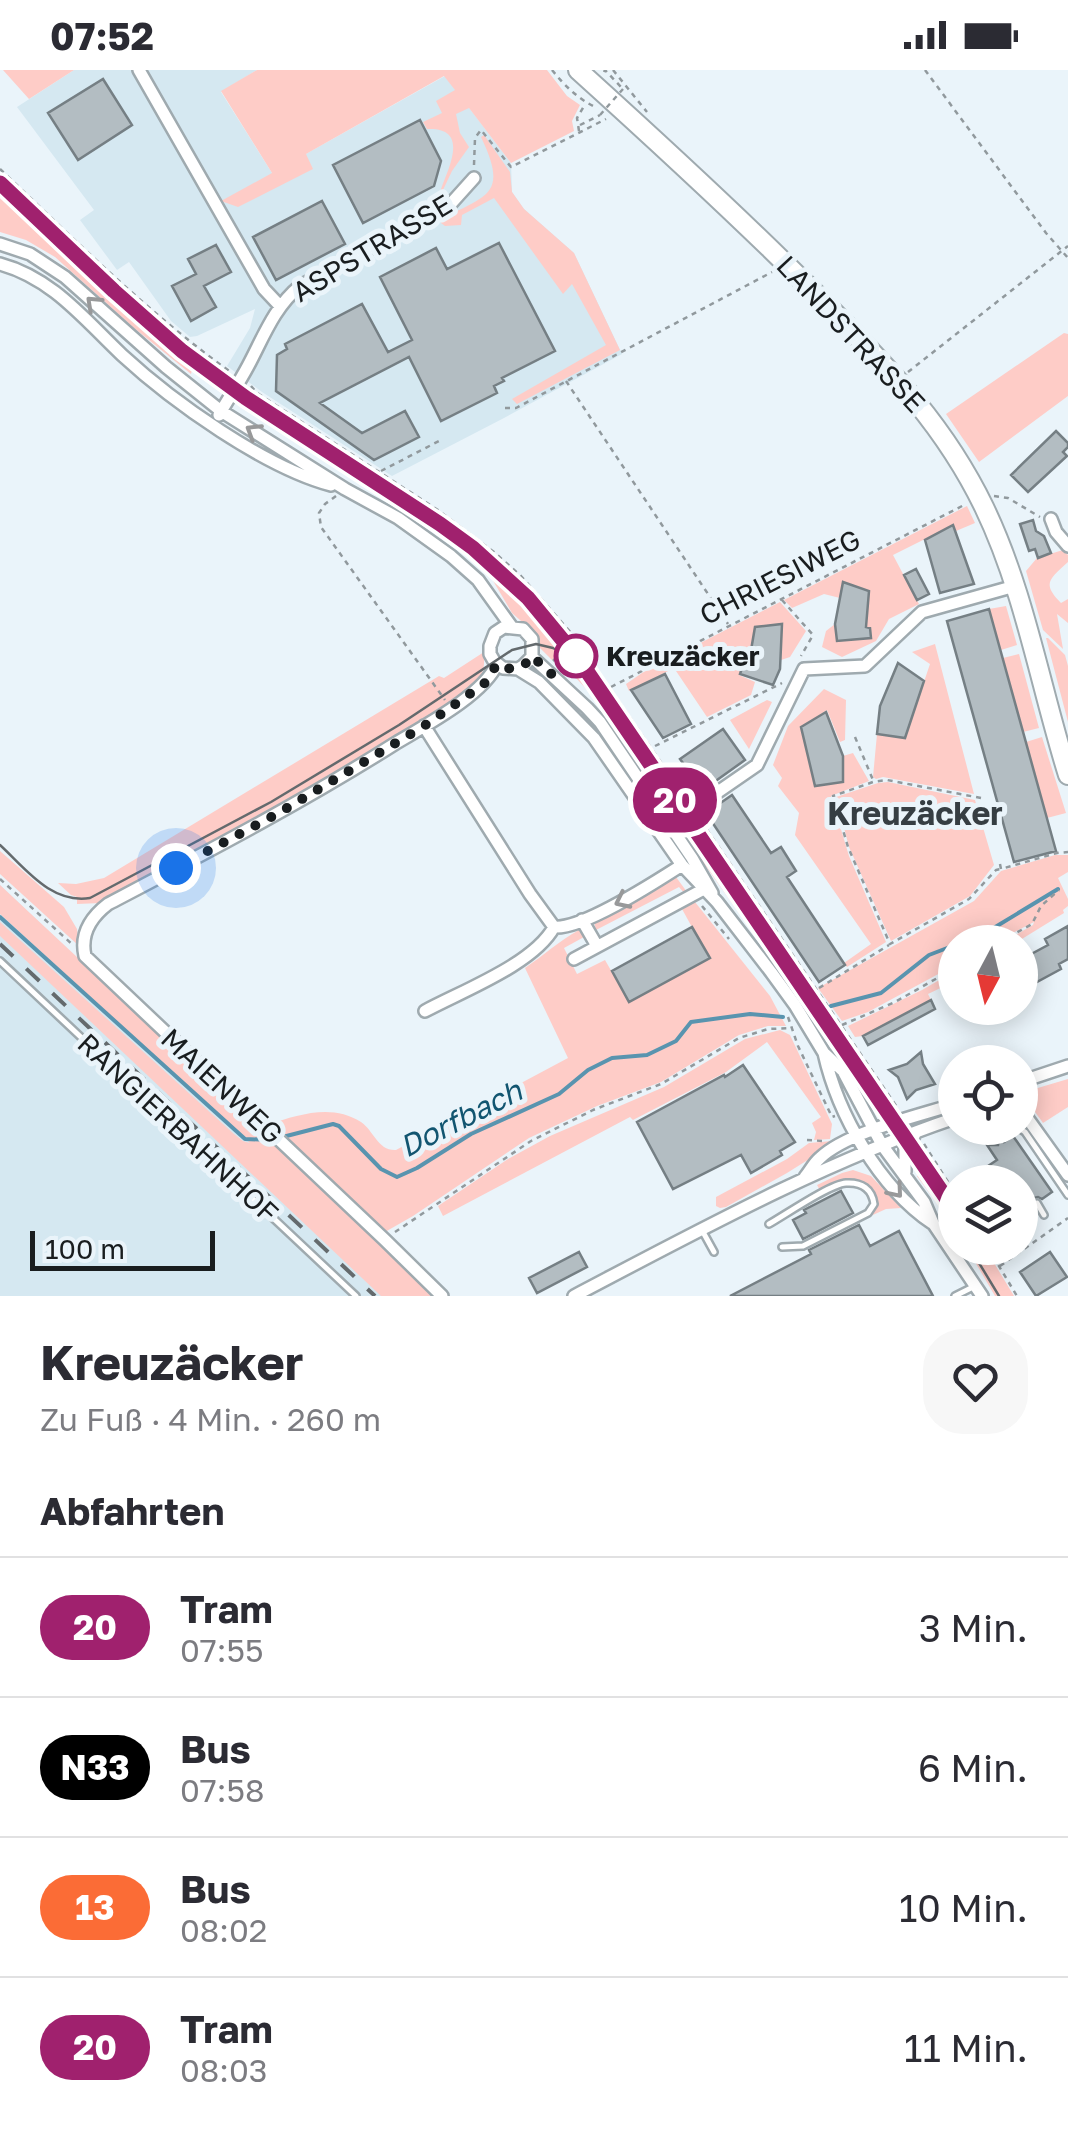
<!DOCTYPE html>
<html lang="de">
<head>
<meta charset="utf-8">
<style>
  :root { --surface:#fff; --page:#f7f7f7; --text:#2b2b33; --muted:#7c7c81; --line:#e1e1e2 }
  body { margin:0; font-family:"Golos Text",sans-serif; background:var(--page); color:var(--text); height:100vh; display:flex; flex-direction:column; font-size:38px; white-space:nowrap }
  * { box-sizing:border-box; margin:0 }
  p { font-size:32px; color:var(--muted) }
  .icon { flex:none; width:55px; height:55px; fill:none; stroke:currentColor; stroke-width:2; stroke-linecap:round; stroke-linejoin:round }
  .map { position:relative; height:1226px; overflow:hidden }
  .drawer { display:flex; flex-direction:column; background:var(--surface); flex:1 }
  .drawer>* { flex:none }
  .badge { padding:0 20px; border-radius:32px; font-size:35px; line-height:65px }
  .needle { width:65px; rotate:187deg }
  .tools { position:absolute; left:938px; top:855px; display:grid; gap:20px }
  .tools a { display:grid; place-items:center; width:100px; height:100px; border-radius:50%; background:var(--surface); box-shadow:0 5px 25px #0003; font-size:50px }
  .scale { position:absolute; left:30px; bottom:25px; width:185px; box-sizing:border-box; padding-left:10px; border:5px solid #191d1f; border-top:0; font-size:28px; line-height:35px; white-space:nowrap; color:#191d1f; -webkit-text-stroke:8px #eaf4fa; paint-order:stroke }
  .you { position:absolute; width:50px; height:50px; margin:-25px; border:8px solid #fff; border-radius:50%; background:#1a73e8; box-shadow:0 0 0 15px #1a73e833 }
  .map>.badge { position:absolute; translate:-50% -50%; box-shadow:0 0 0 5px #fff }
  h2 { padding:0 40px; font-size:38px; line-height:90px }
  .round { display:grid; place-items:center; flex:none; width:105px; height:105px; border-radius:40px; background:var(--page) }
  .overview { display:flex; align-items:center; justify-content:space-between; height:170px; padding:0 40px }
  h1 { font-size:48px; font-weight:700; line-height:75px }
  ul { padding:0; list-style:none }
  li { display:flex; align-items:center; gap:30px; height:140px; padding:0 40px; border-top:2px solid var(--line) }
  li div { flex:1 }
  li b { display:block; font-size:38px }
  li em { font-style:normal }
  li .badge { min-width:110px; font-weight:700; text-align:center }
  .status { display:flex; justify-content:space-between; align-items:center; height:70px; padding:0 50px; background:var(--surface); direction:ltr }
  .status svg { height:28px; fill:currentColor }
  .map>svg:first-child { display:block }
</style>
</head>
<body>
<div class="status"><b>07:52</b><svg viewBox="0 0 49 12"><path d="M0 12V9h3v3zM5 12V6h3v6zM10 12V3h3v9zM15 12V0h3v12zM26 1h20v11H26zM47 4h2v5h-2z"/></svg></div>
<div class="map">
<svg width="1068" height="1226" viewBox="0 0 1068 1226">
  <rect width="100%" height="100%" fill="#eaf4fa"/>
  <!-- built -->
  <path fill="#d5e8f1" d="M 74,0 L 257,0 L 221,22 L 272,103 L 445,6 L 511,93 L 512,122 L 524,139 L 574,183 L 622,284 L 504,348 L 392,406 L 262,322 L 227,296 L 250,258 L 255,239 L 197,266 L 190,267 L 171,251 L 129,192 L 117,200 L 80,150 L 94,140 L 17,37 Z
    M 0,815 L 431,1226 L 0,1226 Z"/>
  <!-- green -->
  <path fill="#feccc7" d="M 3,0 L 74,0 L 29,29 Z
    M 257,0 L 547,0 L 567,26 L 580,35 L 572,51 L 574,61 L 511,93 L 469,38 L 456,44 L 460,63 L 469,77 L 452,101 L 442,122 L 441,119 C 449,97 470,57 427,59 L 423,52 L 442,43 L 436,31 L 455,20 L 444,6 L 306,84 L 313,99 L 238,137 L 221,131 L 272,103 L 221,21 Z
    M 484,65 L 510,102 L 512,122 L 524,139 L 574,183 L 620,280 L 517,334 L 512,329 L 606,275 L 572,214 L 563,224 L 494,128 L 462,145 L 461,155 L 445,156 L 441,153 L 441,149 C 489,125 508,124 481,67 Z
    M 0,127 L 106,228 L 192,300 L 191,304 L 134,258 L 55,187 L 26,170 L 0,162 Z
    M 1064,263 L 1068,264 L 1068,326 L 979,392 L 946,344 Z
    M 250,322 C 335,378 427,427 504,495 C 544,531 577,574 607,618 L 594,627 L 556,587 L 552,590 L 539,577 L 536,568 L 529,558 L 512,543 L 492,509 L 472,489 L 395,434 L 256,347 L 250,331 Z
    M 967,436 L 975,453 L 956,461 L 953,455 L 893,485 L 919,534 L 889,549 L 876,571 L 842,587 L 822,577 L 826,561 L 835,554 L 838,571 L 871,568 L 870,558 L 866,557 L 840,528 L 824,524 L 792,538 L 784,530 Z
    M 1063,480 L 1068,485 L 1068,492 C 1050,509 1041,513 1061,533 L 1068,529 L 1068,553 L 1057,544 L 1063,579 L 1043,560 L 1026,501 L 1037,488 Z
    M 780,532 L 806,561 L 790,587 L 781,590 L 782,554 L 755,558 L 749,592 L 743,592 L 739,605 L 755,612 L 751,625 L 707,647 L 674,598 L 629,621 L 626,614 L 642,603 Z
    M 1006,536 L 1017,575 L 1001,580 L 989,539 Z
    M 1046,568 L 1048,568 L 1065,585 L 1068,596 L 1068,652 Z
    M 935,574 L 974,724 L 883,707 L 876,709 L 873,707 L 877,664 L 905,668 L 930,594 L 912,582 Z
    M 484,582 C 484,590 485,598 481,605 C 466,626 430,646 408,660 C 309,723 204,777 101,833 L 77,834 L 77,827 L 71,825 L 58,813 L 76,814 L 104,808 L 439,606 L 444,608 Z
    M 1019,584 L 1039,658 L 1023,662 L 1003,588 Z
    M 824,619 L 846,630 L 845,670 L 840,672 L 827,640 L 802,657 L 815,716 L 843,712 L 843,686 L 853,683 L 869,711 L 831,726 L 849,786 L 886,872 L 847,897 L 844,893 L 871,874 L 795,765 L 799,743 L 778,716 L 782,708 L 773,695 L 788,656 Z
    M 767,630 L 772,632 L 749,679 L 730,650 Z
    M 1042,667 L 1066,743 L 1047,748 L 1026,672 Z
    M 888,712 L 975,730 L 994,795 L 970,826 L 891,871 L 849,777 L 836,727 L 878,713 Z
    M 692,748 L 701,757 L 875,1012 L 875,1017 L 861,1026 L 818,955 L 691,775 L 686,762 Z
    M 0,781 L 64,837 L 77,859 L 79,876 L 0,804 Z
    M 1055,785 L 1068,785 L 1068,802 L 1058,808 L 1068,829 L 1068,836 L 1063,840 L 1064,843 L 1017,872 L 1003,872 L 1033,855 L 1034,852 L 995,872 L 955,872 L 955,895 L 868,942 L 842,951 L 818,918 L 974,831 L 1001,801 Z
    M 676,807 L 687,822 L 685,824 L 679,817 L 596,860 L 594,852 Z
    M 0,815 L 386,1176 L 431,1226 L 381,1226 L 0,866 L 0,852 L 234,1064 L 243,1071 L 250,1073 L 0,844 Z
    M 695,832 L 770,926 L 786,956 L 768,956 L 739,965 L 661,1012 L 597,1036 L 529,1068 L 413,1146 L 385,1162 L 269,1054 C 298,1045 332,1033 361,1052 C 374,1061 378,1081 396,1080 L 568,988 L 525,898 C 544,885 559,871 579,860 L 584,867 L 564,878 L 577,904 L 605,890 L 629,932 L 709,888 L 682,839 Z
    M 955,901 L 955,911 L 928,924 L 931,930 L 863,966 L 855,967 L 848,956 L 922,920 Z
    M 780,960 L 790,965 L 832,1054 L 830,1069 L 814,1070 L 816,1062 L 812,1053 L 821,1047 L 767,972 L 726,1002 L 633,1050 L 630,1047 L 443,1146 L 438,1136 L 508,1089 L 550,1066 L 664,1017 L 745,969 Z
    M 1068,1009 L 1068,1037 L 1043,1053 C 1036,1042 1025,1033 1031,1020 Z
    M 832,1071 L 830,1076 L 787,1103 L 726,1137 L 720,1138 L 716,1136 L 716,1127 L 787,1089 L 809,1073 Z
    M 930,1097 L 935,1099 L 955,1129 L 955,1158 L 917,1106 Z
    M 853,1100 L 871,1106 L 901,1138 L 886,1139 L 864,1149 L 877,1135 L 875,1124 L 869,1115 L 844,1110 L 821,1122 L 817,1115 L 842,1103 Z
    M 967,1178 L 985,1178 L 1014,1226 L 995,1226 Z"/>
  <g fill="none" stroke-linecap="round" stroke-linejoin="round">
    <!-- stream -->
    <path stroke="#5994af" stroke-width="4" d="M 0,847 L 245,1069 L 271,1070 L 333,1054 L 339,1056 L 381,1099 L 397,1107 L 417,1098 L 471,1064 L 559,1024 L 588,1000 L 612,988 L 647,985 L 676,971 L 691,952 L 750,944 L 783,947
      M 960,872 L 992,859 L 1058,819
      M 831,936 L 881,923 L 929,885 L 955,875"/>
  </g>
  <!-- building -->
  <path fill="#b3bdc2" stroke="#757f84" stroke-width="2.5" d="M 103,9 L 132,55 L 78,90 L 48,43 Z
    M 420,50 L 441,91 L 434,116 L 363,153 L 333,95 Z
    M 322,131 L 345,174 L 276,210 L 253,167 Z
    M 499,173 L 555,281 L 502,308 L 504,311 L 494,316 L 497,323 L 441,351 L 409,287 L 320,333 L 362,363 L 405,341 L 419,367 L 374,390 L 276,321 L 277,285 L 287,279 L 285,274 L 362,234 L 388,282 L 412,270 L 380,207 L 436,178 L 447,199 Z
    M 216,175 L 231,202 L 204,216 L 216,237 L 191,251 L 172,216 L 196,204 L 188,189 Z
    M 1056,361 L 1068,373 L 1068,377 L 1063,382 L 1067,386 L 1028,422 L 1011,405 Z
    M 1033,450 L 1036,461 L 1044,466 L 1051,483 L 1038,488 L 1035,479 L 1029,481 L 1020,454 Z
    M 953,455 L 974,514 L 940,523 L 925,470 Z
    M 916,499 L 929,524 L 917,530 L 904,505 Z
    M 843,512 L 869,521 L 866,557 L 870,558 L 871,568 L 837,571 L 835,554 Z
    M 989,539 L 1056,781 L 1014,792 L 947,551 Z
    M 782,554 L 780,599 L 773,615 L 740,604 L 744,592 L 749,592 L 755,557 Z
    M 898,593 L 924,611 L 905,668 L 877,664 L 880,636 Z
    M 665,604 L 691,654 L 663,668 L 631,620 Z
    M 826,642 L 843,686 L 843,712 L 815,716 L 801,657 Z
    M 723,659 L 745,690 L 703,720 L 680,689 Z
    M 732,725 L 771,783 L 781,777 L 796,801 L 787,807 L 845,895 L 819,912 L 706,743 Z
    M 1068,856 L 1068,889 L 1059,894 L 1061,899 L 1035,913 L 1022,889 L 1048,875 L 1045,869 Z
    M 692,857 L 710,888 L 629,932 L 612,901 Z
    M 931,930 L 935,939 L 868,975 L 863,966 Z
    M 921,982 L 923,994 L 935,1014 L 916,1020 L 907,1029 L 898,1007 L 889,1000 L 907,994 Z
    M 743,995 L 795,1072 L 780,1081 L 782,1085 L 751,1103 L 741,1085 L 673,1119 L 637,1052 L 724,1005 L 725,1007 Z
    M 1000,1066 L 1004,1072 L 1013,1066 L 1052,1122 L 1042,1129 L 1038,1127 L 1033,1128 L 1029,1138 L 1020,1124 L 1020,1112 L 964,1112 L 997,1090 L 987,1075 L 998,1075 Z
    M 841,1121 L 853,1143 L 803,1169 L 793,1150 L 806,1143 L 804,1140 Z
    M 859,1155 L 870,1176 L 899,1161 L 933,1226 L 730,1226 L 811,1184 L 809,1180 Z
    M 579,1182 L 587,1197 L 537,1223 L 529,1208 Z
    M 1050,1182 L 1067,1207 L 1036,1226 L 1020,1202 Z"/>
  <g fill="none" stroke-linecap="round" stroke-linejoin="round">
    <!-- lane casing -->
    <g stroke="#9faaaf" stroke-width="10">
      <path id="lane" d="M 0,891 L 356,1226
        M 993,1058 L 992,1063 L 994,1070
        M 1019,1058 L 1025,1062 L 1068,1125
        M 1037,1133 L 1044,1145
        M 769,1154 C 785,1145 830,1114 846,1113 C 862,1112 872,1119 874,1134 L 868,1143 L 803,1176 L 782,1177
        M 703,1162 L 714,1182
        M 955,1226 L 973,1217"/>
    </g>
    <!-- street casing -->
    <g stroke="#9faaaf" stroke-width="16">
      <path id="street" d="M 139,0 L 264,219 L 280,236
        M 0,174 L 30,184 L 65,207 L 166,297 L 221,341 L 345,419 L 398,448 L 451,486 L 478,510 L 511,556
        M 0,194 C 52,208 84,249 122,285 C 173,332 264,397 331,415
        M 219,345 C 228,329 239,313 248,296 C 263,268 274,237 300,216 L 447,138 L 474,108
        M 1051,449 L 1056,462 L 1068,476
        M 532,587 L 587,638 L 600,652 L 692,788 L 712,823
        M 518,599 L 523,596 L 532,587 L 532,569 L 523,559 L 504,557 L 495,563 L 490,576 L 490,584 L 494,591 L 503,598 L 518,599 L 539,612 L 594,668 L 682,795 L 717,832 L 771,902 L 795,935 L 824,983 L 843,1001 L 882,1075 L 924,1132 L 933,1153 L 982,1226
        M 424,656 L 530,824 L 554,857 C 582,860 657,811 682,795
        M 670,755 L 757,695 L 804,599 L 865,596 L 922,542 L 1015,516
        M 582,850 L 597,876
        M 574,889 L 704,819
        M 425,941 C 462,921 534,894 554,857
        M 824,983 C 838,1045 879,1117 932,1153
        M 1020,1012 L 1068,996
        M 1020,1038 L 1068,1105
        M 905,1102 L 905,1078 L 915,1064
        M 805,1107 C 810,1101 814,1093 820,1088 C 847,1062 918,1046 955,1034
        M 442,1226 L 385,1170 L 85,886 C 80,864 91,847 108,834 C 205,783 303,732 396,673 C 426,655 483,625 497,594
        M 574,1226 C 698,1161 822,1093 955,1048"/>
    </g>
    <!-- primary casing -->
    <g stroke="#9faaaf" stroke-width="22">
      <path id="primary" d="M 578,0 C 661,75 743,150 821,229 C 886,296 943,352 984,437 C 1025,522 1040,616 1068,705"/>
    </g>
    <!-- path -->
    <path stroke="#91999d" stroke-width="2.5" stroke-dasharray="5 5" stroke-linecap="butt" d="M 552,0 C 565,16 578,29 597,38
      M 613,0 L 647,42
      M 925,0 L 1046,163 L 1068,188
      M 604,2 L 605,0 L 622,18
      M 580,55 L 600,45
      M 579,61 L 577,48 L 584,36
      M 474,95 L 475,68 L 481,60 L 511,97 L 606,49
      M 0,99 C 75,170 148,243 232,303
      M 908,302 L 1068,176
      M 566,311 L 728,554
      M 251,316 L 257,323 L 438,440 L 494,482 L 521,506 L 572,564 L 685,727
      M 505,338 L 516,338 L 772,202
      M 381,401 L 441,370
      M 336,426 L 325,434 L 319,443 L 321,457 L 445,630
      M 994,426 L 1008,428 L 1040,447
      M 782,530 L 813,565 L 801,586
      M 553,591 L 555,589 L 567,602
      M 611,617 L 964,435
      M 609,623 L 671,715
      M 855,667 L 873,710
      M 655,676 L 782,613
      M 981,728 L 887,710 L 873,712 L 833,726 L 848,777 L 890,874 L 969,829 L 996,800 L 1001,799
      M 701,751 L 897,1037
      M 1000,794 L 1001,799 L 1057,783 L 1068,782
      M 0,809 L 73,875
      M 702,836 L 729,869
      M 1000,872 L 1032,854 L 1041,836 L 1059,820
      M 819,918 L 889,875
      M 788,947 L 798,976 L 832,1047 L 835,1046
      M 842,955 L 895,932 L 955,898
      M 807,1070 L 823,1071
      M 924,1074 L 955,1123
      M 395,1162 L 531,1071 L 593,1040 L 661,1014 L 739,968 L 768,959 L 793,958
      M 988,1178 L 1017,1226
      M 1000,1196 L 1068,1148"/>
    <!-- lane -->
    <use href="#lane" stroke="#fff" stroke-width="5"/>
    <!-- street -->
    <use href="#street" stroke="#fff" stroke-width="11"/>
    <!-- primary -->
    <use href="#primary" stroke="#fff" stroke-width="18"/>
    <!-- tram -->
    <path stroke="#646a6d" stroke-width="2.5" d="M 0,121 C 74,191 146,262 229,322 C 283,361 340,395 395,431 C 421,448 447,464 471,483 C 517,521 553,565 587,614 L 955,1152
      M 0,775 C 26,799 51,834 90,828 L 271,732 L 399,655 L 512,580 L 536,574 L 553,578 L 564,584
      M 970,1178 L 999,1226"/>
    <!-- rail -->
    <path stroke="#646a6d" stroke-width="4" stroke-dasharray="18 18" stroke-linecap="butt" d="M 0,874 L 375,1226"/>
    <!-- path-bridge -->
    <path stroke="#91999d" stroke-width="2.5" stroke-dasharray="5 5" stroke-linecap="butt" d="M 600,45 L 623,19"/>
  </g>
  <!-- one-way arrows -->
  <defs><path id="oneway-chevron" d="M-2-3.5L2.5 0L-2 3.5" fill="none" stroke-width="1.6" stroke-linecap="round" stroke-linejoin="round" transform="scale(2.5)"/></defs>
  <g stroke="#98999a">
    <use href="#oneway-chevron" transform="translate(93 233) rotate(-137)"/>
    <use href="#oneway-chevron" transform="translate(253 361) rotate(-148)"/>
    <use href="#oneway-chevron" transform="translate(622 831) rotate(154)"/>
    <use href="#oneway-chevron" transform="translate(896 1121) rotate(50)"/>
  </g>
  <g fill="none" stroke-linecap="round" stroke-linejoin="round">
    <!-- line casing -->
    <g stroke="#fff" stroke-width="22">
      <path id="line" d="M 0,113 L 114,221 L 182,281 L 246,328 L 440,454 L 473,478 L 528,528 L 580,591 L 955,1141"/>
    </g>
    <!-- line -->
    <use href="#line" stroke="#a0216e" stroke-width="15"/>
    <!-- walk -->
    <path stroke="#191d1f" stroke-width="10" stroke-dasharray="0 18" d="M 176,798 L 277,744 L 424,656 L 484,614 L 497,594 C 510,602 523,600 532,586 L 551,604 L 576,586"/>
  </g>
  <!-- markers -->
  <circle fill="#fff" stroke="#a0216e" stroke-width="5" cx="576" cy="586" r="20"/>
  <g text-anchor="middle" stroke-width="10" stroke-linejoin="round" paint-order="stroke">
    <!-- street labels -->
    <g font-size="28" fill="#191d1f" stroke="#eaf4fa">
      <text transform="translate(372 178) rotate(-31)" y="10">ASPSTRASSE</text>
      <text transform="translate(851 264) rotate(47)" y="10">LANDSTRASSE</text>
      <text transform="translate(780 507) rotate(-27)" y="10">CHRIESIWEG</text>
      <text transform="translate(222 1016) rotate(43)" y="10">MAIENWEG</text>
      <text transform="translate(178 1058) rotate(43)" y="10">RANGIERBAHNHOF</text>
    </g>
    <!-- stop labels -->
    <g font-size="28" font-weight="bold" fill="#191d1f" stroke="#eaf4fa" text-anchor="start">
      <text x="606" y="596">Kreuzäcker</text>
    </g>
    <!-- water labels -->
    <g font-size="30" font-style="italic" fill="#125570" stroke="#eaf4fa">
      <text transform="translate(461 1049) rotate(-27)" y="10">Dorfbach</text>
    </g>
    <!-- quarter labels -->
    <g font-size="32" font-weight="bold" fill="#363e43" stroke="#eaf4fa">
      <text x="915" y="755">Kreuzäcker</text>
    </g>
  </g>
</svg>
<div class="tools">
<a><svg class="needle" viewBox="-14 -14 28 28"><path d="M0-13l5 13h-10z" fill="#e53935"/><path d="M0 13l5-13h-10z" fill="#7c7c81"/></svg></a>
<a><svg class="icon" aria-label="locate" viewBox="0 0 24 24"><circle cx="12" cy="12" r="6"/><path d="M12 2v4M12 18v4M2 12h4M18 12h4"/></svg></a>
<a><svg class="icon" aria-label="layers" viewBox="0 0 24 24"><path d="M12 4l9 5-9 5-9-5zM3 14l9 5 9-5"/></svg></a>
</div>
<div class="scale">100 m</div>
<div class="you" style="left:176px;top:798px"></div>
<b class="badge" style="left:675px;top:730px;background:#a0216e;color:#fff">20</b>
</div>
<section class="drawer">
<div class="overview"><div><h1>Kreuzäcker</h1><p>Zu Fuß · 4 Min. · 260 m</p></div><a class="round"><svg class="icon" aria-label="heart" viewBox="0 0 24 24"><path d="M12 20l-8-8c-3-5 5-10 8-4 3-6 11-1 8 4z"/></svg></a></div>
<h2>Abfahrten</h2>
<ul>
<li><span class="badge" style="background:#a0216e;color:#fff">20</span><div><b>Tram</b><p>07:55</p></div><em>3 Min.</em></li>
<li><span class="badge" style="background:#000;color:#fff">N33</span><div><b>Bus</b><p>07:58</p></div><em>6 Min.</em></li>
<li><span class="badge" style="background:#fb6c36;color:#fff">13</span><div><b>Bus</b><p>08:02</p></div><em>10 Min.</em></li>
<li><span class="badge" style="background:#a0216e;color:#fff">20</span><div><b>Tram</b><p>08:03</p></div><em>11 Min.</em></li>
</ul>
</section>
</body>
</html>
